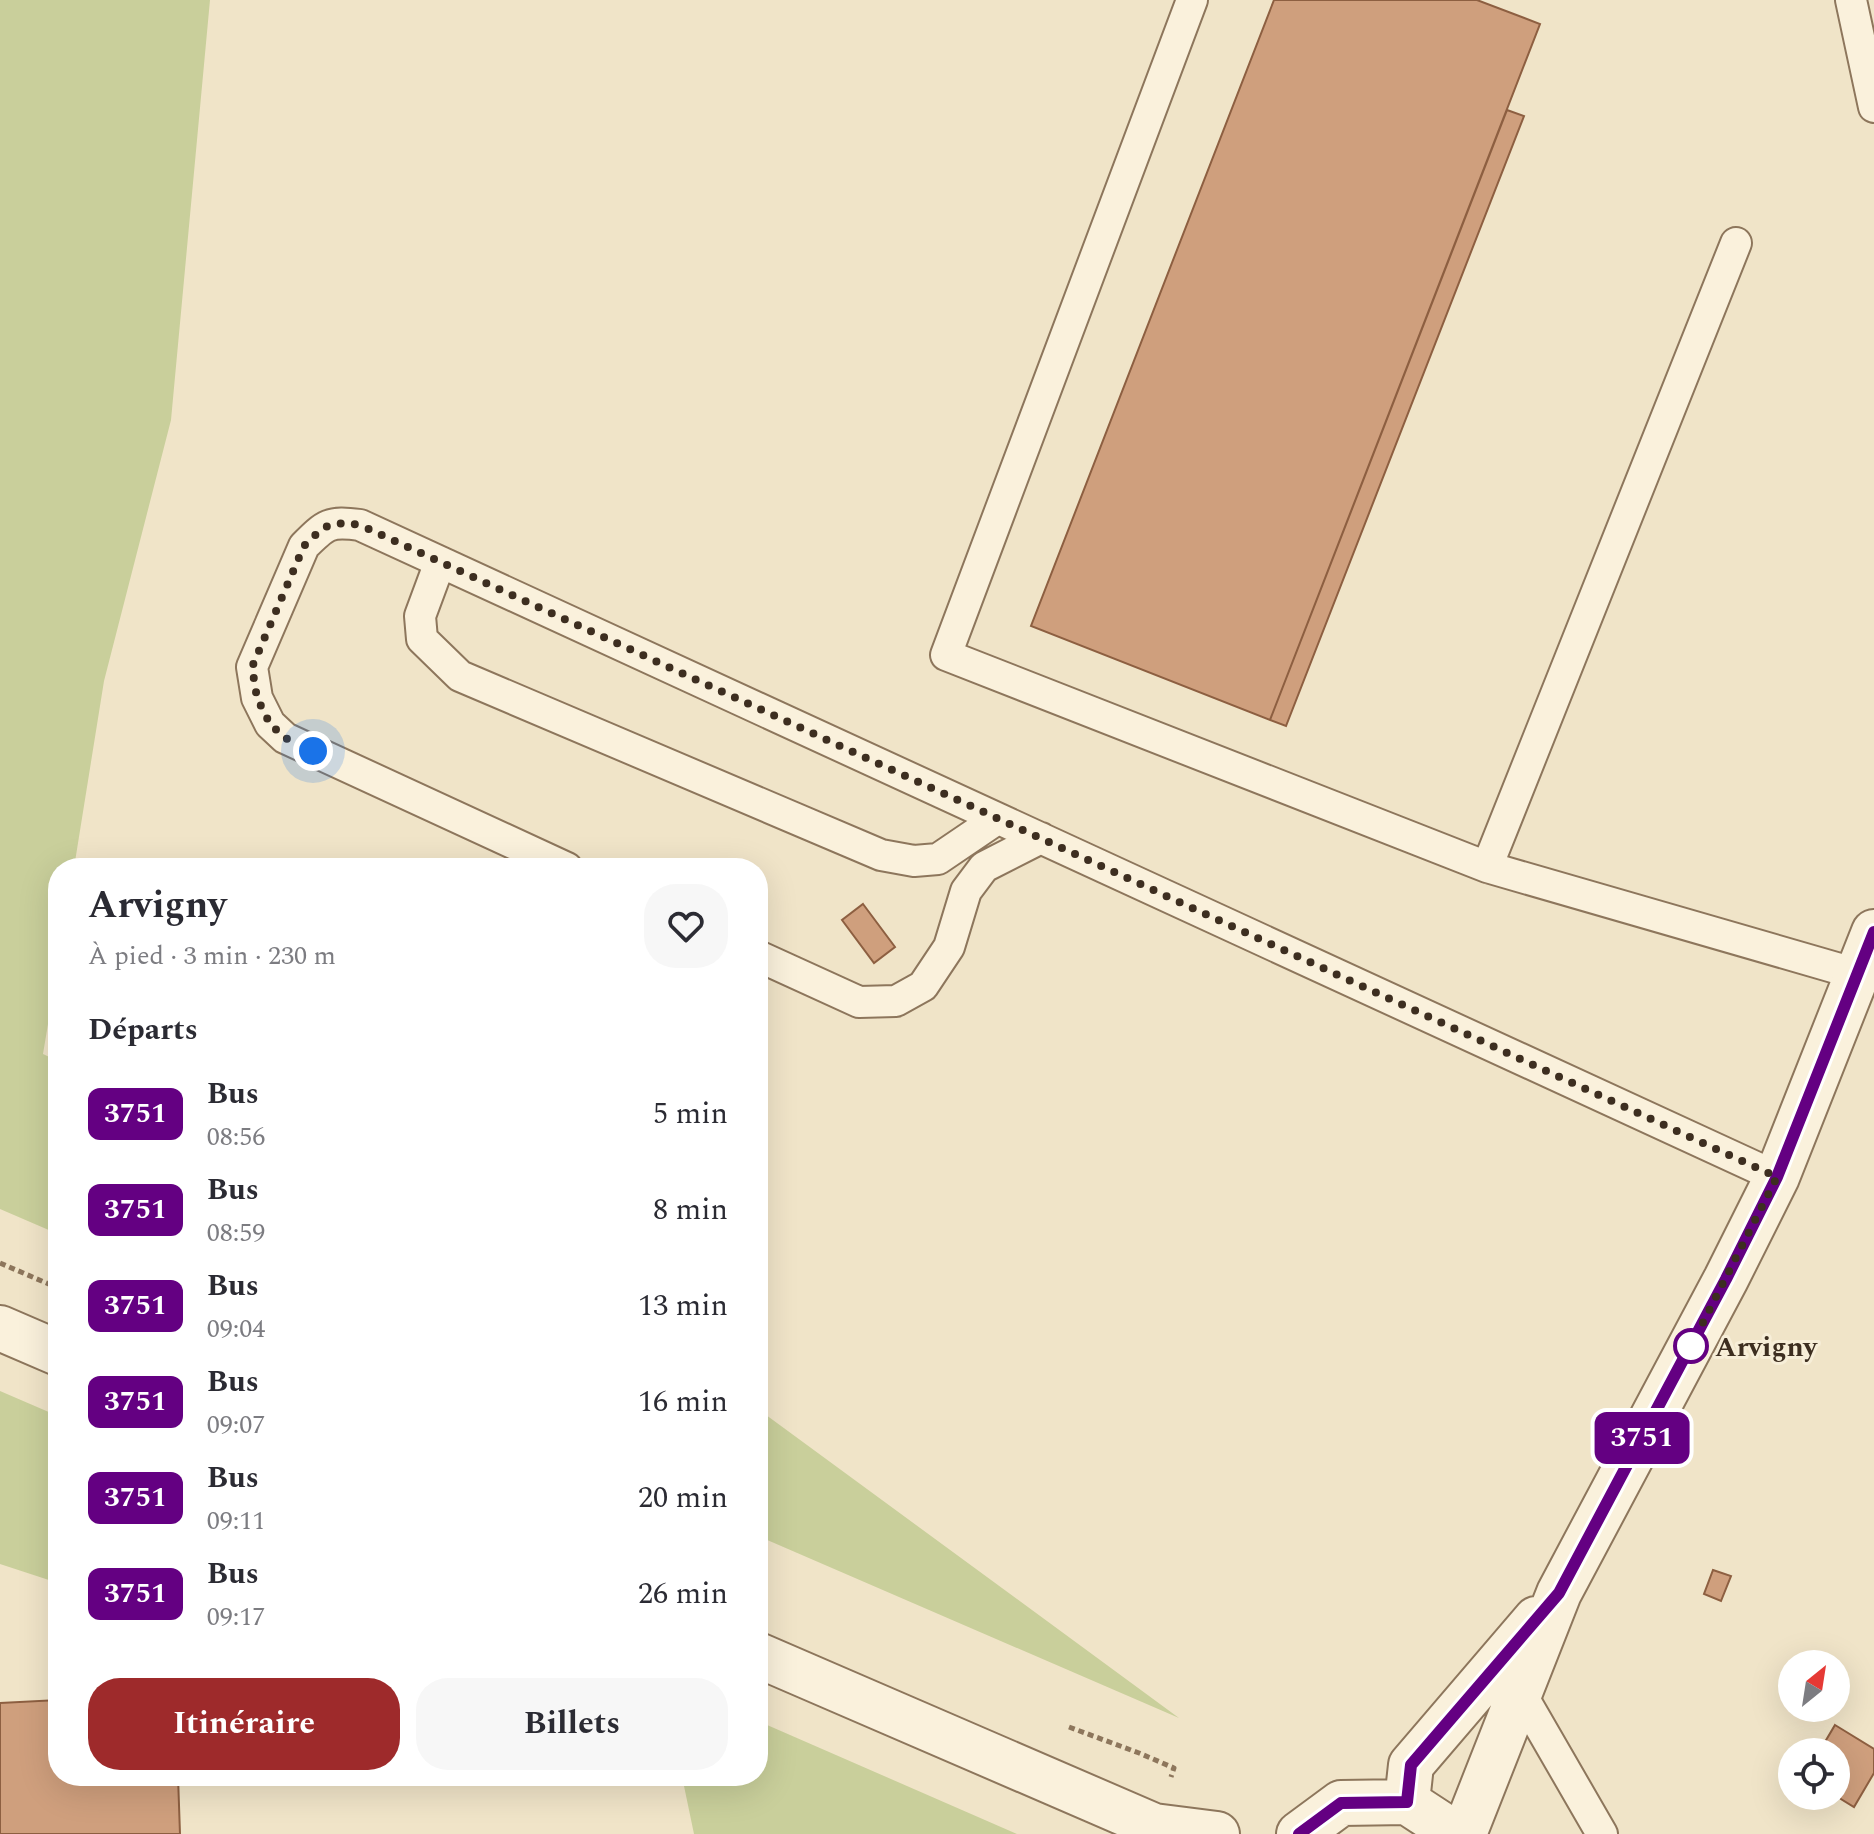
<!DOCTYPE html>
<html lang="fr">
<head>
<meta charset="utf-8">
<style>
  :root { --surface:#fff; --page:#f7f7f7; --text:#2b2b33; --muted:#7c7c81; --accent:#9e2a2b }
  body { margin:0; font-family:Spectral,serif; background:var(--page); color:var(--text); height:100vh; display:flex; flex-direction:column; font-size:30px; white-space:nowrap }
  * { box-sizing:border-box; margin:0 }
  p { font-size:26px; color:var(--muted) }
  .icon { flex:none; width:44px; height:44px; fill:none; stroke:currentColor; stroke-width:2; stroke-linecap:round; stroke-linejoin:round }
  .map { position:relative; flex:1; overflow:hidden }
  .drawer { position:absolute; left:48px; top:858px; width:720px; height:928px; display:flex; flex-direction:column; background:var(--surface); border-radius:32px; box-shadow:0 8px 32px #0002 }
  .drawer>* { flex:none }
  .badge { padding:0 16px; border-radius:12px; font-size:28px; line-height:52px }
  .needle { width:52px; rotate:30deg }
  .tools { position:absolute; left:1778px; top:1650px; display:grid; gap:16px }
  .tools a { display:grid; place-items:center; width:72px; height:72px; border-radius:50%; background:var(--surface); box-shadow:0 8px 32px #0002; font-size:40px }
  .you { position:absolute; width:40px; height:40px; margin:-20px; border:6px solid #fff; border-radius:50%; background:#1a73e8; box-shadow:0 0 0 12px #1a73e833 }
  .map>.badge { position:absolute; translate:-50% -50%; box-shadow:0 0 0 4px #fff }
  h2 { padding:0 40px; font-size:30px; line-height:72px }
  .round { display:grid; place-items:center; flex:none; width:84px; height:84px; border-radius:32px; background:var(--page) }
  .summary { display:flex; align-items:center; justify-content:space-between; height:136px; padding:0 40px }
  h1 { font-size:38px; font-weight:700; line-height:60px }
  .primary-button { display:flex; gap:16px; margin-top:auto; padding:16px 40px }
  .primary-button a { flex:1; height:92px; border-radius:32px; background:var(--accent); color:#fff; font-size:32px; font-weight:700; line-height:92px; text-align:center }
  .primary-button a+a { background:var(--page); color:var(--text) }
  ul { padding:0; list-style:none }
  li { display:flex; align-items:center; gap:24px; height:96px; padding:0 40px }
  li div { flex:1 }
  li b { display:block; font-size:30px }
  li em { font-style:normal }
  li .badge { min-width:88px; font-weight:700; text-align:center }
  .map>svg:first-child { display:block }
</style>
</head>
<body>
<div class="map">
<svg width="1874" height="1834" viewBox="0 0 1874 1834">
  <rect width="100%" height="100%" fill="#f0e4c8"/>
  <!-- green -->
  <path fill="#c9cf9b" d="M 0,0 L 210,0 L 171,420 L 104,681 L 74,868 L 58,868 L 58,964 L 43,1054 L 58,1061 L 58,1234 L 0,1209 Z
    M 0,1391 L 58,1416 L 58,1583 L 0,1564 Z
    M 758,1409 L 1179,1718 L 758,1536 Z
    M 758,1721 L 1017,1834 L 694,1834 L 684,1786 L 655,1776 L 758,1776 Z"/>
  <!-- building -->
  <path fill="#cf9f7d" stroke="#8d5f41" stroke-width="2" d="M 1274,0 L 1477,0 L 1540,24 L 1270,720 L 1031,626 Z
    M 1507,110 L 1524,116 L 1286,726 L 1270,720 Z
    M 863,904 L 895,947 L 874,963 L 842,920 Z
    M 1713,1570 L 1731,1576 L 1721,1601 L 1704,1594 Z
    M 58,1700 L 58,1776 L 178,1776 L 180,1834 L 0,1834 L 0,1703 Z
    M 1835,1725 L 1874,1749 L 1874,1773 L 1854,1807 L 1836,1796 L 1836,1752 L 1819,1752 Z"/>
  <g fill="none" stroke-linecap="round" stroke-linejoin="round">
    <!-- lane casing -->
    <g stroke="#8d765c" stroke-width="34">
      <path id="lane" d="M 1192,0 L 946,655 L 1487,867
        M 1851,0 L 1874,107
        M 1736,243 L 1487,867 L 1857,974
        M 440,562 L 420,616 L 422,639 L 460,676 L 881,855 L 914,861 L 938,859 L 997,819
        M 567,868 L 285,738 L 270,724 L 257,698 L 252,667 L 304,546 C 326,524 329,521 360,525 L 1777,1177
        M 758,956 L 859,1002 L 896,1001 L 923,986 L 949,947 L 966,891 L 984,867 L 1041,838
        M 1520,1692 L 1602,1834"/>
    </g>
    <!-- street casing -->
    <g stroke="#8d765c" stroke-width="48">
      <path id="street" d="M 0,1328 L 58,1353
        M 758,1655 L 1154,1826 L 1165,1834
        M 1407,1802 L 1411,1765 L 1536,1619
        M 1154,1826 L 1217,1834
        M 1299,1834 L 1341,1803 L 1407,1802 L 1456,1834
        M 1464,1834 L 1559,1593 L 1726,1279 L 1777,1177 L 1874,932"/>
    </g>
    <!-- path -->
    <path stroke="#8d765c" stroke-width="5" stroke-dasharray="6 4" stroke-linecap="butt" d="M 0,1263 L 58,1288
      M 1069,1727 L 1139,1753 L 1174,1768 L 1171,1777"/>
    <!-- lane -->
    <use href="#lane" stroke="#faf1dc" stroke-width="30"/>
    <!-- street -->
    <use href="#street" stroke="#faf1dc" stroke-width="44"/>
  </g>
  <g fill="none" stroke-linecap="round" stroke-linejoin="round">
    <!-- line casing -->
    <g stroke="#fff" stroke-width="18">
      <path id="line" d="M 1299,1834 L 1341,1803 L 1407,1802 L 1411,1765 L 1559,1593 L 1726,1279 L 1777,1177 L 1874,932"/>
    </g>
    <!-- line -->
    <use href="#line" stroke="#640082" stroke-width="12"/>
    <!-- walk -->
    <path stroke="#3d2e20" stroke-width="8" stroke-dasharray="0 14.4" d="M 313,751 L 285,738 L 270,724 L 257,698 L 252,667 L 304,546 C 326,524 329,521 360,525 L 1777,1177 L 1691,1346"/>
  </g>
  <!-- markers -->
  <circle fill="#fff" stroke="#640082" stroke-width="4" cx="1691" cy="1346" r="16"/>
  <g text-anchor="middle" stroke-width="6" stroke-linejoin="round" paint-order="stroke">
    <!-- stop labels -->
    <g font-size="28" font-weight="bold" fill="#3d2e20" stroke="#f7eed8" text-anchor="start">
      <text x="1715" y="1356">Arvigny</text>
    </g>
  </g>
</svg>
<div class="tools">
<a><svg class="needle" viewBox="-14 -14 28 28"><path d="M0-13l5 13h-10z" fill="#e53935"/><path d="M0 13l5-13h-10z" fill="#7c7c81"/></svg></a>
<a><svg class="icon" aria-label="locate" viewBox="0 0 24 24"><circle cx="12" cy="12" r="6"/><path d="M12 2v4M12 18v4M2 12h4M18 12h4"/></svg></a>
</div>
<div class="you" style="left:313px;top:751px"></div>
<b class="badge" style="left:1642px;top:1438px;background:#640082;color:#fff">3751</b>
<section class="drawer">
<div class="summary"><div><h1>Arvigny</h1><p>À pied · 3 min · 230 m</p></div><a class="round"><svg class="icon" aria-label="heart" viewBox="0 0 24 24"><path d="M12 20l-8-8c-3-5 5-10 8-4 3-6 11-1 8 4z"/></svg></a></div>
<h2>Départs</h2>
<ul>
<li><span class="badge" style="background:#640082;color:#fff">3751</span><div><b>Bus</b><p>08:56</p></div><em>5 min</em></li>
<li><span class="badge" style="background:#640082;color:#fff">3751</span><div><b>Bus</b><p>08:59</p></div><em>8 min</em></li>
<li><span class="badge" style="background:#640082;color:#fff">3751</span><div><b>Bus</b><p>09:04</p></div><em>13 min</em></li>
<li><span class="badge" style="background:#640082;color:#fff">3751</span><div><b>Bus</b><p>09:07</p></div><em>16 min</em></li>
<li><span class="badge" style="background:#640082;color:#fff">3751</span><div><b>Bus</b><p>09:11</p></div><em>20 min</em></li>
<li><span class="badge" style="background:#640082;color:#fff">3751</span><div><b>Bus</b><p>09:17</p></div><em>26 min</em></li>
</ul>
<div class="primary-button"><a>Itinéraire</a><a>Billets</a></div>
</section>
</div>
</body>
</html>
